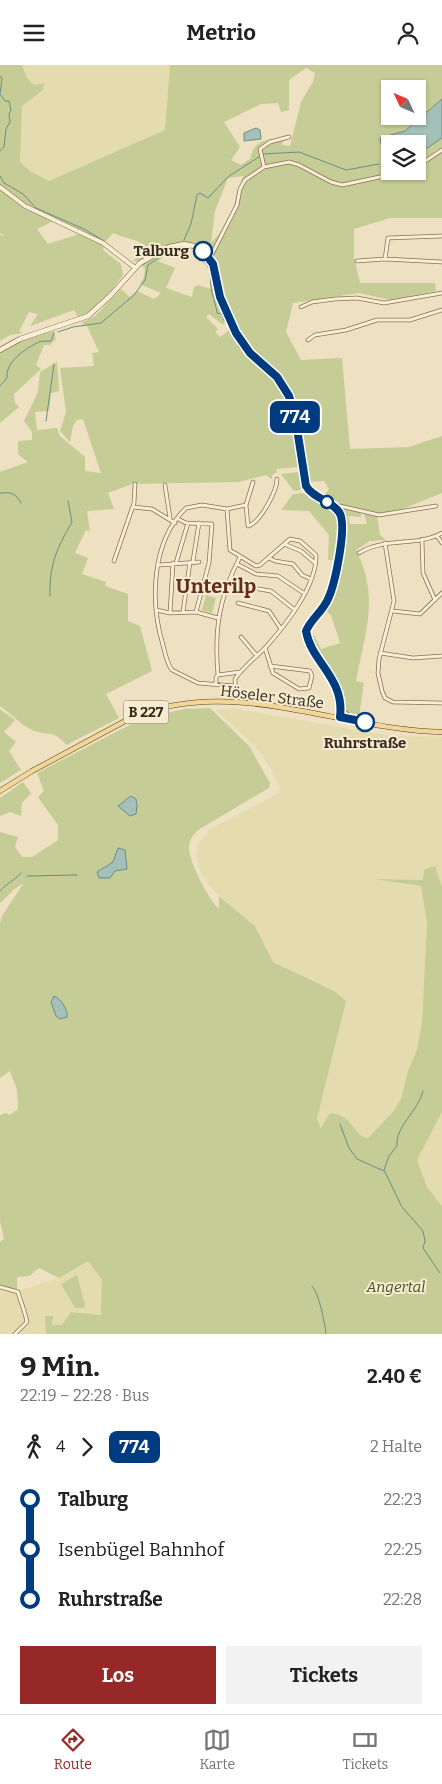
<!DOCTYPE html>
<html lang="de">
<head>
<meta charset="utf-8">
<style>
  :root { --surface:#fff; --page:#f2f2f2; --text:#222; --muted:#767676; --line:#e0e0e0; --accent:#972828 }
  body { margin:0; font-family:Bitter,serif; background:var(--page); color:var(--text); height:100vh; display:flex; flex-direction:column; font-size:19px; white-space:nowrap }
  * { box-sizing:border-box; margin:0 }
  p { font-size:16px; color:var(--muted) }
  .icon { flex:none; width:28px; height:28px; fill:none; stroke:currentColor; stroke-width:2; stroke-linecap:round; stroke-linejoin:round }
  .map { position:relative; height:1269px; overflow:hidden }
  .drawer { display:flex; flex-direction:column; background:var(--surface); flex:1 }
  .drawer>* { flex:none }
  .badge { padding:0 10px; border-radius:8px; font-size:18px; line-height:32px }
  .needle { width:32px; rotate:314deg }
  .buttons { position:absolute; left:381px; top:15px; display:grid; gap:10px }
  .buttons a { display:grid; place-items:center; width:45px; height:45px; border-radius:0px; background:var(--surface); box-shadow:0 1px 4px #0004; font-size:25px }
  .map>.badge { position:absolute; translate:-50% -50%; box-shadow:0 0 0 2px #fff }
  .legs { display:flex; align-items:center; gap:8px; height:55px; padding:0 20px; font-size:16px }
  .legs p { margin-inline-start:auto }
  .head { display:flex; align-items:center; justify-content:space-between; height:85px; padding:0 20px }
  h1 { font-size:28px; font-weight:700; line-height:38px }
  .button { display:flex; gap:10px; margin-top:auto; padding:10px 20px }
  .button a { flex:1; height:58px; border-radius:0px; background:var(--accent); color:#fff; font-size:20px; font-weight:700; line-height:58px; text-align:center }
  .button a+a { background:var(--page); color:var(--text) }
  ul { padding:0 20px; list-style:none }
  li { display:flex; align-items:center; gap:18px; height:50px; font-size:19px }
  li i { display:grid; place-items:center; width:8px; height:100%; margin:0 6px; background:currentColor }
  li i::after { content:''; width:12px; height:12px; margin:-6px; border:4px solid; border-radius:50%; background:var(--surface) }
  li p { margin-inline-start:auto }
  li:first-child i { background:linear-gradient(#0000 50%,currentColor 0) }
  li:last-child i { background:linear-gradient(currentColor 50%,#0000 0) }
  header { display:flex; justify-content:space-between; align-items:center; height:65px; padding:0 20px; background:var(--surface); font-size:22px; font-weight:700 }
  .tabs { display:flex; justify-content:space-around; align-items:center; height:70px; border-top:1px solid var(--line); background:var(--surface); font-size:14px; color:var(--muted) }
  .tabs a { display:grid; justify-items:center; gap:2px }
  .tabs .on { color:var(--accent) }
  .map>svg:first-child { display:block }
</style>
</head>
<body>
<header><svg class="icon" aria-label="menu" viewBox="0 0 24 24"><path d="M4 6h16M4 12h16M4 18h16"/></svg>Metrio<svg class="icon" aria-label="person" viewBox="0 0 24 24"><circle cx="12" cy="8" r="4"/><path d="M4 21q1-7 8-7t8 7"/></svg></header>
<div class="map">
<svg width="442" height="1269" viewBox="0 0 442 1269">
  <rect width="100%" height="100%" fill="#eee1c1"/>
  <!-- farmland -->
  <path fill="#e4dbae" d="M 22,0 L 170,0 L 165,65 L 49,116 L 30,106 L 20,97 L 22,41 L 43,25 L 43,18 L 34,20 L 27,13 Z
    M 231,643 L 391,671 L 442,672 L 442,822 L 435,801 L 424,815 L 374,814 L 421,821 L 427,859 L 422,957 L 417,985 L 408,1006 L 401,1034 L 393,1047 L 368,1073 L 322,1065 L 317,1054 L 346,936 L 334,926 L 273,897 L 255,861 L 212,824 L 201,808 L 196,792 L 198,779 L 210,764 L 278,729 L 280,724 L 271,704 L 255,681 L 216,645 Z
    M 442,1047 L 442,1141 L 427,1122 L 417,1095 Z
    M 88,1196 L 102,1215 L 102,1250 L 71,1247 L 62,1260 L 52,1260 L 46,1251 L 46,1269 L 0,1269 L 0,1222 L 17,1226 L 59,1213 Z"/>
  <!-- green -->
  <path fill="#c5cc95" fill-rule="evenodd" d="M 0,0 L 22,0 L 27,13 L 34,20 L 44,18 L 43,25 L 22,41 L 20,97 L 30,106 L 49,116 L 165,65 L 170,0 L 442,0 L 442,34 L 405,66 L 380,73 L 386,103 L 390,102 L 390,106 L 418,106 L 418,89 L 442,73 L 442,153 L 390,153 L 354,164 L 354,192 L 360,218 L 435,218 L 436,226 L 391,235 L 359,228 L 293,238 L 286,267 L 301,295 L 342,293 L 350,384 L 409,382 L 442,371 L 442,428 L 383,452 L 361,446 L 361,452 L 348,451 L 350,459 L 367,459 L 364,449 L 377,451 L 380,470 L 386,475 L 370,476 L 356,485 C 380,533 365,567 356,616 L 364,618 L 359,652 L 347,646 L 333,606 L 309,572 L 314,570 L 321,584 L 340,578 L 331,550 L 323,543 L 341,495 L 328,495 L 329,470 L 309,446 L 281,445 L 293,429 L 305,428 L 335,445 L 337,439 L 324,431 L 329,424 L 324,416 L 306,417 L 296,352 L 285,319 L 251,285 L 238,268 L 232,250 L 222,232 L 216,197 L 205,186 L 181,177 L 169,181 L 139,197 L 133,196 L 147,182 C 138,174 124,173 113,168 L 105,177 L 103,185 L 121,199 L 123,210 C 111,226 98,243 79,253 L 74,245 L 30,261 L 38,249 L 29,247 L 19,266 L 23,268 L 10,270 L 0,276 L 0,170 L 5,171 L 0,168 ZM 306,3 L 315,8 L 313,17 L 301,37 L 290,81 L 282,80 L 284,73 C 265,75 255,74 250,94 L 241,100 L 231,95 L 240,82 L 224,57 L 261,39 L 278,38 L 281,47 L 289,45 L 289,15 ZM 390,24 L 418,24 L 418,51 L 390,51 ZM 243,111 C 236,136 230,159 211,178 L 215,146 L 228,113 ZM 56,155 L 79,169 L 48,179 L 37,164 Z
    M 175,182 L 158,196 L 175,203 L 166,223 L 192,232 L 194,222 L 198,220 L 211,224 C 210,208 210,198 194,192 L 195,184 L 211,199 L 218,233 L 229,254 L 223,260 L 209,249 L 206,252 L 218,264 L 215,267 L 220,272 L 227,267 L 231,259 L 234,268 L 284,325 L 293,352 L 299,402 L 276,404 L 277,407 L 272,410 L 272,414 L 266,410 L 238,417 L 132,419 L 108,428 L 114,444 L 87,446 L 90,466 L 86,465 L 75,488 L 88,493 L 82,509 L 106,517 L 105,521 L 128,529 L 128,556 L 140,561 L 152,606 L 106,629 L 119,653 L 66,680 C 54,664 47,671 32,665 C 21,660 10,648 0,641 L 0,407 L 28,397 L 18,389 L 18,376 L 32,375 L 32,367 L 24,356 L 38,327 L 40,307 L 57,297 L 59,326 L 51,328 L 49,346 L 35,347 L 37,365 L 57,363 L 60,371 L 85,392 L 85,406 L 101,408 L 83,354 L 77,355 L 73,361 L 70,377 L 60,366 L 66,347 L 60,303 L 94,301 L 92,288 L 99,287 L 87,261 L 81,258 L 95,251 L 121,224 L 130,232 L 137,226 L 154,234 L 161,228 L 140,219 L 144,212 L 145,204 L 141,200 Z
    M 54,266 L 56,274 L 50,280 L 44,280 L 36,300 L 41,304 L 14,329 L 15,338 L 19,342 L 0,358 L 0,287 L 17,277 Z
    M 299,407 L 304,423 L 297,426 L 293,425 L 281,409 Z
    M 206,530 L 216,533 L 212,548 L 202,545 Z
    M 210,643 L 249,681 L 270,718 L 269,723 L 262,727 L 198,765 C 193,770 189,775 189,783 C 189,797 209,835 219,844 L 219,831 L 255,861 L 273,897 L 334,926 L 346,936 L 317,1054 L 321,1063 L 330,1048 C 353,1049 353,1072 368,1073 L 393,1047 L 401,1034 L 408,1006 L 417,985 L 422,957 L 427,859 L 421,821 L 374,814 L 423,815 L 424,805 L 435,801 L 442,822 L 442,1047 L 417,1095 L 427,1122 L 442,1141 L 442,1269 L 46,1269 L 45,1251 L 53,1251 L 52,1260 L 62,1260 L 71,1247 L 101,1250 L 102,1215 L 88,1196 L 59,1213 L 39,1203 L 29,1211 L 17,1212 L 17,1226 L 0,1222 L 0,1177 L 4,1174 L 0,1156 L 0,1050 L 6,1048 L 10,1050 L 18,1044 L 17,1025 L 10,1006 L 0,1013 L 0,859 L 2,851 L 23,819 C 15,821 8,832 0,838 L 0,767 L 18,772 L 15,782 L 22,792 L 32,792 L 58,775 L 58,760 L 38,732 L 44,726 L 37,708 L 143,653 L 185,644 Z
    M 0,644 L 15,655 L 4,667 L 16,677 L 9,686 L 21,705 L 0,718 Z
    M 23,717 L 31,728 L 22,738 L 21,751 L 10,747 L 0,751 L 0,733 Z
    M 77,1210 L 85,1240 L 84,1243 L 75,1243 L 61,1219 Z"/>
  <!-- water -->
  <path fill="#a4c0b8" stroke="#6b8e86" d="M 442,34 L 442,73 L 418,89 L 418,79 L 390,79 L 390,102 L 386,104 L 380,73 L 405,66 Z
    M 256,63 L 260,65 L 261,74 L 244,76 L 244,68 Z
    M 131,731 L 136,734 L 137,741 L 136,749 L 130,751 L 118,741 Z
    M 118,783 L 125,785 L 127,804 L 115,806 L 110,813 L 99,813 L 97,807 L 113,797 Z
    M 54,931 C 60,933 69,946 67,952 L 60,954 L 56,951 L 51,937 Z"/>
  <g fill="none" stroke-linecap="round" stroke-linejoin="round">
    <!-- stream -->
    <path stroke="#6b8e86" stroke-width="1" d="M 0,11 L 2,13 L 0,29 L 5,36 L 9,36 L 11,45 L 9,49 L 10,57 L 6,64 L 4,82 L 0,86
      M 263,89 L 299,87 L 346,105 L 379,99
      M 0,111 L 4,118 L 23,129 L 36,143 L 84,164 L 104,176
      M 184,175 L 191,159 L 197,130 L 200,128 L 208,133 L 229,111 L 259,92
      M 195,191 C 216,201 208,208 212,228 C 214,234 216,241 217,248 L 222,249 L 224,255
      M 58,267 L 73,262 L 101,258 L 134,230 L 145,215 L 148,200 L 172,184
      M 231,267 L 239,282 L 252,296
      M 0,321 L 7,313 C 5,297 26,283 39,277 C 42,276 47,276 51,276 L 54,268
      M 46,356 L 54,299
      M 0,428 C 12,427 15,428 21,438
      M 50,531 C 49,500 57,483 72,457 L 68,436
      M 27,811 L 77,810
      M 0,826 C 7,818 14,816 21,808
      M 423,1026 C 418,1047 395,1061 397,1081 L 389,1091 L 384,1105 L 402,1142 L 423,1166 L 425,1176 L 423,1183 L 440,1208
      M 340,1059 L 349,1083 L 357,1094 L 384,1106
      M 312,1221 C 319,1228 325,1259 326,1269"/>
    <!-- minor casing -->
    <g stroke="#877259" stroke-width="4.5">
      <path id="minor" d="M 418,101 L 442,85
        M 264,102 L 260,84 L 270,77 L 289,72
        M 210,193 L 237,140 L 240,124 L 245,115 L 264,102 L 289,97 L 299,100 L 331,117 L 342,120 L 408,106
        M 385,194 L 388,173 L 442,171
        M 357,196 L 385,194 L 442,197
        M 301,242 L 312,237 L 335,234 L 357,233 L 384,238 L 442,228
        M 308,275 L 315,270 L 346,265 L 377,255 L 410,255 L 442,245
        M 253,417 L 246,440 L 248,461 C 260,458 277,426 277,414
        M 165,420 L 170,453
        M 133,442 L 152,444 L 175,458
        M 336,443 L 340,441 L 379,450 L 436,441
        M 227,444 L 246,440
        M 178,454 L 186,458 L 212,459 L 209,498 L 196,547
        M 437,471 L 442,478
        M 422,474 L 423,508 L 435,535
        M 385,478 L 394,536 L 379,594 L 378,608 L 382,626 L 385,633 L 393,637 L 442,638
        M 284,479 L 301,486 L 315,498
        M 359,488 C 384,472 417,482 442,468
        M 269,493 L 275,496 L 293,499 L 302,510 L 311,514
        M 114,496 L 134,438 L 135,419
        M 193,496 L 199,458
        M 176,498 L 188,458
        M 237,499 L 256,509 L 278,511 L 305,529
        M 159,500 L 199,497
        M 229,516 L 239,521 L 271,526 L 295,545
        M 238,538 L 269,546 L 281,564
        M 156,545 L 170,548 L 196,547 L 218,553
        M 393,546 L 420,549 L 442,528
        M 183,547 L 190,497
        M 170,548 L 173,498
        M 241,572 L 257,591
        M 265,583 L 273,608 L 299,624 L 309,623 L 312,611 L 310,606 L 270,601
        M 380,588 L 413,593 L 442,591
        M 218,610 C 214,565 219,532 240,492
        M 216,620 L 216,612 L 218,610 L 240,607
        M 235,621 L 198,618 L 172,605 C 167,599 165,588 163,580 C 150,537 151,477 186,443 L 202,440 L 227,444 L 230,485 L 256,501 L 260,500 L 290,474 L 300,476 L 316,490 C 317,521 285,561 265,583 C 255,593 243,602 235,614 L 236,637
        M 0,1222 L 18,1227 C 21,1238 25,1246 27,1257 L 15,1269"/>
    </g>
    <!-- tertiary casing -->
    <g stroke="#877259" stroke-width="5">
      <path id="tertiary" d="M 0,122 L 25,141 L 103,178 L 134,202"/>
    </g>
    <!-- secondary casing -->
    <g stroke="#69533c" stroke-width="5.5">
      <path id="secondary" d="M 0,285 L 20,274 L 88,251 L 110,231 L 140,198 L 169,182 L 184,179 L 194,181 L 204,187 L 213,199 L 220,233 L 239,274 L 250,288 L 285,322 L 295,351 L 306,421 C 314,434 331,435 339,447 C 348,459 335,519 328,534 C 323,546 311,554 307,566 C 311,597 345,613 340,653"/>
    </g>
    <!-- primary casing -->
    <g stroke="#55402d" stroke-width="5.5">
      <path id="primary" d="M 341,645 L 353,654
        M 0,726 L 32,706 L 127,655 C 228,608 338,665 442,667"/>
    </g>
    <!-- minor -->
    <use href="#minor" stroke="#f9eed4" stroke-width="3"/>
    <!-- tertiary -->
    <use href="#tertiary" stroke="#f9eed4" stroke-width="4"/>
    <!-- secondary -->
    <use href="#secondary" stroke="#f9eed4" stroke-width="4.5"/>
    <!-- primary -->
    <use href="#primary" stroke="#f2d698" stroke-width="4.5"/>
  </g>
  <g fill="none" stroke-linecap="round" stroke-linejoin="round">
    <!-- line-1 casing -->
    <g stroke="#fff" stroke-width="11">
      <path id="line-1" d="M 203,186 L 213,199 L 220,232 L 236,268 L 250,288 L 277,312 L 289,331 L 295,351 L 306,421 C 314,434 331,435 339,447 C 348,459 335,519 328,534 C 323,546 311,554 306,566 C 311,597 345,613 340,652 L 365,657"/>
    </g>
    <!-- line-1 -->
    <use href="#line-1" stroke="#003b80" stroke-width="8"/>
  </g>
  <!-- markers -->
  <g fill="#fff" stroke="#003b80" stroke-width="2.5">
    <circle cx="203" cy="186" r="9"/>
    <circle cx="327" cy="437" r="6"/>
    <circle cx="365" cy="657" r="9"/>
  </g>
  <g text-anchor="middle" stroke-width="4" stroke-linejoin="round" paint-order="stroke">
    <!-- shield labels -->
    <rect fill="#f5ebd1" stroke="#706453" stroke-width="1" x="123.5" y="635.5" width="45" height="23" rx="4"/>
    <g font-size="14" font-weight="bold" fill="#372a1d">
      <text x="146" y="652">B 227</text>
    </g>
    <!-- stop labels -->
    <g font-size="15" font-weight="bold" fill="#372a1d" stroke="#f5ebd1" text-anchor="end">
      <text x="189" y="191">Talburg</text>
      <text x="365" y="683" text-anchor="middle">Ruhrstraße</text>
    </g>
    <!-- street labels -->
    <g font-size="15" fill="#372a1d" stroke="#f5ebd1">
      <text transform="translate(272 632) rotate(7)" y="5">Höseler Straße</text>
    </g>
    <!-- park labels -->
    <g font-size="15" font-style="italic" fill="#475423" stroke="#f5ebd1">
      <text x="396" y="1227">Angertal</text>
    </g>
    <!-- district labels -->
    <g font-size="20" font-weight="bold" fill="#642c1c" stroke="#f5ebd1">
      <text x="216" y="528">Unterilp</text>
    </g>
  </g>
</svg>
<div class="buttons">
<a><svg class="needle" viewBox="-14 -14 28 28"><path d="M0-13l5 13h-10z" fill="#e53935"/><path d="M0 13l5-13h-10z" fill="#767676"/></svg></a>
<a><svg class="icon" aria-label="layers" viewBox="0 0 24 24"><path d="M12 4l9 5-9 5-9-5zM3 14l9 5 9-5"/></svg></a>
</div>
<b class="badge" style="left:295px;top:352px;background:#003b80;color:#fff">774</b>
</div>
<section class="drawer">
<div class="head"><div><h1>9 Min.</h1><p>22:19 – 22:28 · Bus</p></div><b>2.40 €</b></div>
<div class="legs"><svg class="icon" aria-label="walk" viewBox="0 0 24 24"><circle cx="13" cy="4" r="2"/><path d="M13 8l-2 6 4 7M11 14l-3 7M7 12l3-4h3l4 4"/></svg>4<svg class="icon" aria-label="forward" viewBox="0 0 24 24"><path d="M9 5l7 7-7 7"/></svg><b class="badge" style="background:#003b80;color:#fff">774</b><p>2 Halte</p></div>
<ul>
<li><i style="color:#003b80"></i><b>Talburg</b><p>22:23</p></li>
<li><i style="color:#003b80"></i><span>Isenbügel Bahnhof</span><p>22:25</p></li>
<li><i style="color:#003b80"></i><b>Ruhrstraße</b><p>22:28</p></li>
</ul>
<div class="button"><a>Los</a><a>Tickets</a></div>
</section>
<nav class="tabs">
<a class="on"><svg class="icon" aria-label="directions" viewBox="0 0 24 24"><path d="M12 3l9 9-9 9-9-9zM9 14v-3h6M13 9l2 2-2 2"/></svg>Route</a>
<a><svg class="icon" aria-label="map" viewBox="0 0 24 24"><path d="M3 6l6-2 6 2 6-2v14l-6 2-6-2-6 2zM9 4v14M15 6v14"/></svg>Karte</a>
<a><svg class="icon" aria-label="tickets" viewBox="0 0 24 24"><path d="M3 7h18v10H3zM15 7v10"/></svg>Tickets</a>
</nav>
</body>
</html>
